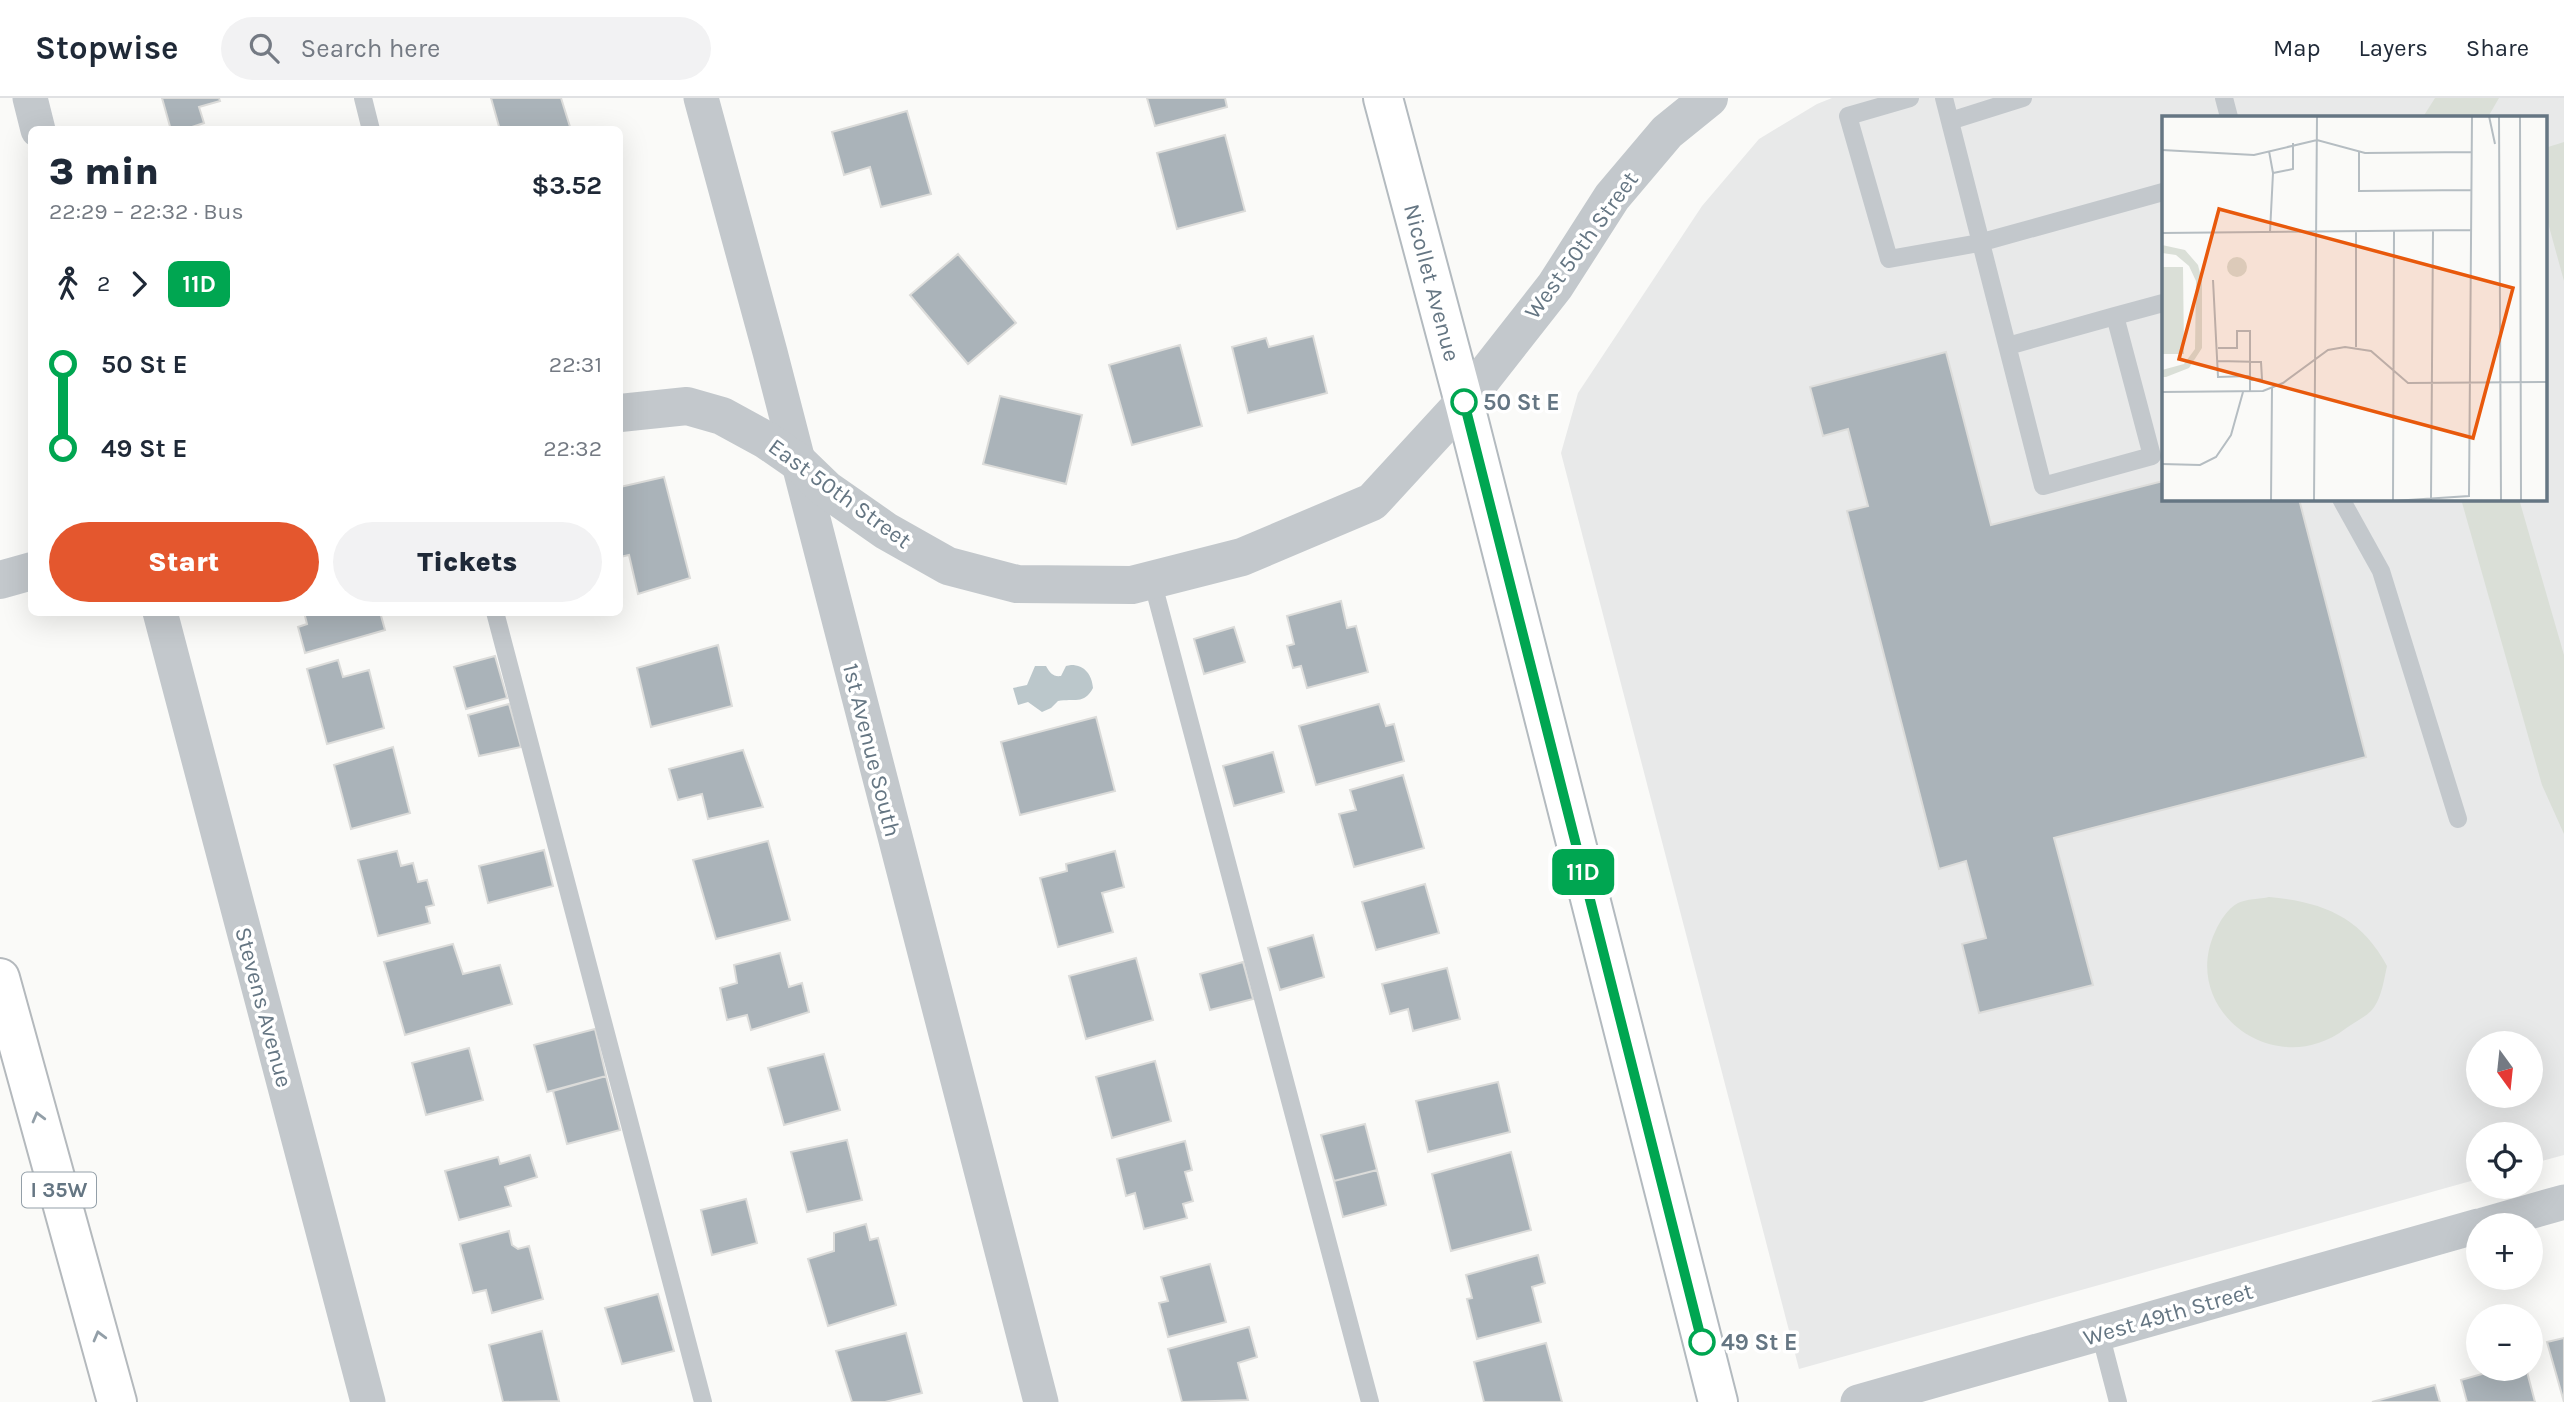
<!DOCTYPE html>
<html lang="en">
<head>
<meta charset="utf-8">
<style>
  :root { --surface:#fff; --page:#f2f2f3; --text:#1f2937; --muted:#747a83; --line:#e0e1e3; --accent:#e4572e }
  body { margin:0; font-family:Karla,sans-serif; background:var(--page); color:var(--text); height:100vh; display:flex; flex-direction:column; font-size:26px; white-space:nowrap }
  * { box-sizing:border-box; margin:0 }
  p { font-size:23px; color:var(--muted) }
  .icon { flex:none; width:38px; height:38px; fill:none; stroke:currentColor; stroke-width:2; stroke-linecap:round; stroke-linejoin:round }
  .map { position:relative; flex:1; overflow:hidden }
  .sheet { position:absolute; left:28px; top:28px; width:595px; height:490px; display:flex; flex-direction:column; background:var(--surface); border-radius:10px; box-shadow:0 7px 28px #0002 }
  .sheet>* { flex:none }
  .badge { padding:0 14px; border-radius:10px; font-size:24px; line-height:46px }
  .needle { width:46px; rotate:165deg }
  .buttons { position:absolute; left:2466px; top:933px; display:grid; gap:14px }
  .buttons a { display:grid; place-items:center; width:77px; height:77px; border-radius:50%; background:var(--surface); box-shadow:0 7px 28px #0002; font-size:35px }
  .map>.badge { position:absolute; translate:-50% -50%; box-shadow:0 0 0 4px #fff }
  .legs { display:flex; align-items:center; gap:10px; height:77px; padding:0 21px; font-size:23px }
  .legs p { margin-inline-start:auto }
  .headline { display:flex; align-items:center; justify-content:space-between; height:119px; padding:0 21px }
  h1 { font-size:38px; font-weight:800; line-height:52px }
  .cta { display:flex; gap:14px; margin-top:auto; padding:14px 21px }
  .cta a { flex:1; height:80px; border-radius:42px; background:var(--accent); color:#fff; font-size:28px; font-weight:800; line-height:80px; text-align:center }
  .cta a+a { background:var(--page); color:var(--text) }
  ul { padding:0 21px; list-style:none }
  li { display:flex; align-items:center; gap:24px; height:84px; font-size:26px }
  li i { display:grid; place-items:center; width:10px; height:100%; margin:0 9px; background:currentColor }
  li i::after { content:''; width:18px; height:18px; margin:-9px; border:5px solid; border-radius:50%; background:var(--surface) }
  li p { margin-inline-start:auto }
  li:first-child i { background:linear-gradient(#0000 50%,currentColor 0) }
  li:last-child i { background:linear-gradient(currentColor 50%,#0000 0) }
  header { display:flex; align-items:center; gap:42px; box-sizing:border-box; height:98px; padding:0 35px; background:var(--surface); border-bottom:2px solid var(--line) }
  header strong { font-size:33px }
  nav { display:flex; gap:38px; margin-inline-start:auto; font-size:24px }
  .search { width:490px; height:63px; background:var(--page); display:flex; align-items:center; gap:18px; box-sizing:border-box; padding:0 24px; border-radius:38px; color:var(--muted); font-size:26px }
  .map>svg:first-child { display:block }
</style>
</head>
<body>
<header>
<strong>Stopwise</strong>
<div class="search"><svg class="icon" aria-label="search" viewBox="0 0 24 24"><circle cx="10" cy="10" r="6"/><path d="M15 15l6 6"/></svg>Search here</div>
<nav><a>Map</a><a>Layers</a><a>Share</a></nav>
</header>
<div class="map">
<svg width="2564" height="1304" viewBox="0 0 2564 1304">
  <rect width="100%" height="100%" fill="#fafaf8"/>
  <!-- built -->
  <path fill="#e8e9e9" fill-rule="evenodd" d="M 1832,0 L 2564,0 L 2564,1057 L 2531,1066 L 2530,1036 L 2478,1036 L 2478,1081 L 1799,1271 L 1561,355 L 1578,295 L 1702,108 L 1759,41 L 1817,6 ZM 2163,19 L 2545,19 L 2545,401 L 2163,401 ZM 2478,945 L 2530,945 L 2530,998 L 2478,998 Z"/>
  <!-- green -->
  <path fill="#dadfd7" d="M 2435,0 L 2499,0 L 2488,19 L 2423,19 Z
    M 2564,44 L 2564,183 L 2545,114 L 2545,50 Z
    M 2461,401 L 2519,401 L 2564,557 L 2564,736 L 2542,687 Z
    M 2269,799 C 2323,804 2361,819 2387,868 C 2384,882 2381,903 2371,913 C 2364,920 2353,925 2345,931 C 2275,984 2179,912 2215,834 C 2220,823 2227,811 2238,805 C 2246,801 2260,801 2269,799 Z"/>
  <!-- water -->
  <path fill="#bbc7cb" d="M 1071,567 C 1085,567 1092,577 1093,590 C 1084,607 1074,600 1058,603 L 1051,610 L 1042,614 L 1028,604 L 1018,607 L 1013,590 L 1027,587 L 1035,568 L 1046,568 C 1050,575 1053,579 1061,578 L 1066,568 Z"/>
  <!-- building -->
  <path fill="#aab3b9" stroke="#dcdcda" stroke-width="2" d="M 162,0 L 219,0 L 220,3 L 199,9 L 204,25 L 183,32 L 171,32 Z
    M 491,0 L 561,0 L 571,32 L 500,32 Z
    M 1147,0 L 1225,0 L 1227,9 L 1155,28 Z
    M 907,13 L 931,96 L 881,109 L 870,69 L 844,77 L 832,34 Z
    M 1225,37 L 1245,113 L 1177,131 L 1157,55 Z
    M 958,156 L 1016,225 L 968,266 L 910,197 Z
    M 1313,238 L 1327,295 L 1248,315 L 1232,249 L 1266,240 L 1269,249 Z
    M 1180,247 L 1202,328 L 1132,347 L 1109,267 Z
    M 1946,254 L 1991,427 L 2163,383 L 2163,401 L 2299,401 L 2366,659 L 2054,740 L 2093,887 L 1979,915 L 1962,846 L 1986,840 L 1966,763 L 1939,771 L 1847,413 L 1868,408 L 1848,331 L 1823,338 L 1810,289 Z
    M 1000,298 L 1082,317 L 1066,386 L 983,366 Z
    M 664,379 L 690,480 L 638,496 L 629,457 L 620,459 L 620,389 Z
    M 1341,503 L 1347,530 L 1356,528 L 1368,574 L 1307,590 L 1301,568 L 1293,570 L 1287,548 L 1294,546 L 1287,518 Z
    M 304,514 L 380,514 L 385,532 L 305,555 L 298,529 L 307,526 Z
    M 1234,529 L 1245,564 L 1204,576 L 1194,541 Z
    M 718,547 L 732,608 L 651,629 L 637,570 Z
    M 495,558 L 507,600 L 466,611 L 454,569 Z
    M 338,562 L 343,579 L 369,572 L 384,630 L 327,646 L 307,571 Z
    M 509,606 L 521,649 L 479,658 L 468,617 Z
    M 1379,606 L 1386,628 L 1394,626 L 1404,663 L 1316,687 L 1299,628 Z
    M 1096,619 L 1115,693 L 1020,717 L 1001,644 Z
    M 393,649 L 410,715 L 351,731 L 334,667 Z
    M 743,652 L 763,709 L 708,721 L 702,696 L 678,702 L 669,671 Z
    M 1273,654 L 1284,694 L 1234,708 L 1223,668 Z
    M 1403,677 L 1424,750 L 1354,769 L 1339,716 L 1356,712 L 1350,692 Z
    M 768,743 L 790,822 L 716,841 L 693,762 Z
    M 544,752 L 553,788 L 488,805 L 479,768 Z
    M 397,753 L 401,768 L 413,765 L 418,784 L 427,782 L 434,807 L 426,809 L 430,825 L 378,838 L 358,762 Z
    M 1115,753 L 1124,789 L 1102,795 L 1113,834 L 1058,849 L 1040,780 L 1067,773 L 1066,766 Z
    M 1425,786 L 1439,835 L 1376,852 L 1362,804 Z
    M 1313,837 L 1324,879 L 1280,892 L 1268,850 Z
    M 453,846 L 463,876 L 500,867 L 512,906 L 405,937 L 384,864 Z
    M 780,855 L 789,889 L 802,885 L 809,914 L 751,932 L 747,917 L 727,922 L 720,890 L 737,885 L 734,867 Z
    M 1136,860 L 1153,922 L 1086,941 L 1069,878 Z
    M 1243,864 L 1253,901 L 1210,912 L 1200,876 Z
    M 1447,870 L 1460,921 L 1413,933 L 1408,911 L 1390,916 L 1382,886 Z
    M 595,931 L 606,978 L 547,994 L 534,947 Z
    M 469,950 L 483,1002 L 426,1017 L 412,965 Z
    M 824,956 L 840,1012 L 784,1027 L 768,970 Z
    M 1155,963 L 1171,1023 L 1112,1040 L 1096,979 Z
    M 606,978 L 620,1032 L 567,1046 L 553,993 Z
    M 1498,984 L 1510,1034 L 1428,1054 L 1416,1003 Z
    M 1365,1026 L 1377,1072 L 1334,1083 L 1321,1037 Z
    M 847,1042 L 862,1102 L 807,1114 L 791,1054 Z
    M 1185,1043 L 1192,1072 L 1185,1074 L 1193,1103 L 1183,1106 L 1187,1120 L 1144,1131 L 1135,1095 L 1126,1098 L 1117,1061 Z
    M 1511,1054 L 1531,1132 L 1451,1153 L 1432,1076 Z
    M 530,1057 L 537,1079 L 505,1089 L 511,1108 L 459,1122 L 445,1073 L 498,1059 L 500,1066 Z
    M 1377,1072 L 1386,1107 L 1343,1119 L 1334,1083 Z
    M 746,1101 L 757,1145 L 712,1157 L 701,1112 Z
    M 866,1126 L 870,1142 L 878,1140 L 896,1207 L 828,1228 L 808,1161 L 834,1153 L 834,1135 Z
    M 509,1133 L 512,1147 L 518,1151 L 529,1148 L 543,1201 L 492,1215 L 486,1192 L 473,1195 L 460,1146 Z
    M 1538,1157 L 1545,1185 L 1532,1189 L 1541,1224 L 1477,1241 L 1467,1201 L 1472,1200 L 1466,1177 Z
    M 1210,1166 L 1226,1224 L 1168,1239 L 1159,1205 L 1168,1203 L 1161,1179 Z
    M 658,1196 L 674,1253 L 622,1266 L 605,1210 Z
    M 1249,1229 L 1257,1259 L 1238,1265 L 1248,1302 L 1182,1304 L 1168,1251 Z
    M 542,1233 L 559,1303 L 503,1304 L 489,1247 Z
    M 906,1235 L 922,1295 L 885,1304 L 852,1304 L 836,1253 Z
    M 2564,1240 L 2564,1304 L 2547,1244 Z
    M 1546,1245 L 1562,1304 L 1484,1304 L 1474,1264 Z
    M 2503,1270 L 2526,1270 L 2535,1304 L 2467,1304 L 2461,1282 Z
    M 2435,1287 L 2440,1304 L 2372,1304 Z"/>
  <g fill="none" stroke-linecap="round" stroke-linejoin="round">
    <!-- secondary casing -->
    <g stroke="#b3babf" stroke-width="42">
      <g id="secondary">
        <path id="s1" d="M 1383,0 L 1464,304 L 1718,1304"/>
      </g>
    </g>
    <!-- motorway casing -->
    <g stroke="#b4b9bd" stroke-width="42">
      <path id="motorway" d="M 0,880 L 117,1304"/>
    </g>
    <!-- service -->
    <path stroke="#c3c8cc" stroke-width="18" d="M 363,0 L 371,32
      M 1910,0 L 1848,18 L 1889,161 L 1979,145 L 2163,94
      M 1944,0 L 2043,388 L 2152,358 L 2115,218 L 2163,205
      M 2224,0 L 2229,19
      M 1950,23 L 2023,0
      M 2008,248 L 2115,218
      M 2341,401 L 2381,473 L 2458,721
      M 1152,482 L 1370,1304
      M 495,514 L 703,1304
      M 2100,1235 L 2118,1304"/>
    <!-- minor -->
    <path stroke="#c3c8cc" stroke-width="35" d="M 30,0 L 38,32
      M 701,0 L 770,254 L 1041,1304
      M 160,514 L 368,1304
      M 2483,1127 L 2564,1104
      M 1858,1304 L 2478,1128"/>
    <!-- tertiary -->
    <path stroke="#c3c8cc" stroke-width="38" d="M 620,315 L 687,308 L 722,318 L 766,342 L 798,364 L 826,391 L 886,433 L 948,468 L 1017,486 L 1132,487 L 1242,459 L 1372,404 L 1464,304 L 1555,188 L 1612,99 L 1667,34 L 1709,0
      M 0,482 L 32,473"/>
    <!-- secondary -->
    <use href="#secondary" stroke="#fff" stroke-width="38"/>
    <!-- motorway -->
    <use href="#motorway" stroke="#fff" stroke-width="38"/>
  </g>
  <!-- one-way arrows -->
  <defs><path id="oneway-chevron" d="M-2-3.5L2.5 0L-2 3.5" fill="none" stroke-width="1.6" stroke-linecap="round" stroke-linejoin="round" transform="scale(1.75)"/></defs>
  <g stroke="#939fa8">
    <use href="#oneway-chevron" transform="translate(38 1019) rotate(-105)"/>
    <use href="#oneway-chevron" transform="translate(99 1238) rotate(-105)"/>
  </g>
  <g fill="none" stroke-linecap="round" stroke-linejoin="round">
    <!-- line-1 casing -->
    <g stroke="#fff" stroke-width="16">
      <path id="line-1" d="M 1464,304 L 1702,1244"/>
    </g>
    <!-- line-1 -->
    <use href="#line-1" stroke="#00a651" stroke-width="10"/>
  </g>
  <!-- markers -->
  <g fill="#fff" stroke="#00a651" stroke-width="3.5">
    <circle cx="1464" cy="304" r="12"/>
    <circle cx="1702" cy="1244" r="12"/>
  </g>
  <g text-anchor="middle" stroke-width="7" stroke-linejoin="round" paint-order="stroke">
    <!-- shield labels -->
    <rect fill="#fff" stroke="#939fa8" stroke-width="2" x="22" y="1074.5" width="74" height="35" rx="5"/>
    <g font-size="21" font-weight="bold" fill="#657683">
      <text x="59" y="1099">I 35W</text>
    </g>
    <!-- street labels -->
    <g font-size="23" fill="#657683" stroke="#fff">
      <text transform="translate(1581 147) rotate(-54)" y="8">West 50th Street</text>
      <text dy="8" stroke="none"><textPath href="#s1" startOffset="191">Nicollet Avenue</textPath></text>
      <text transform="translate(840 395) rotate(36)" y="8">East 50th Street</text>
      <text transform="translate(872 652) rotate(76)" y="8">1st Avenue South</text>
      <text transform="translate(264 909) rotate(75)" y="8">Stevens Avenue</text>
      <text transform="translate(2168 1216) rotate(-16)" y="8">West 49th Street</text>
    </g>
    <!-- stop labels -->
    <g font-size="23" font-weight="bold" fill="#657683" stroke="#fff" text-anchor="start">
      <text x="1483" y="312">50 St E</text>
      <text x="1721" y="1252">49 St E</text>
    </g>
  </g>
  <!-- overview -->
  <g transform="translate(2162 18)">
    <rect width="385" height="385" fill="#fafaf8"/>
    <path d="M 0,129 L 23,134 L 36,149 L 40,165 L 40,232 L 27,252 L 4,261 L 0,261 L 0,254 L 22,248 L 33,233 L 34,165 L 27,150 L 14,139 L 0,137 ZM65 151a10 10 0 1 1 20 0a10 10 0 1 1-20 0ZM 0,151 L 21,151 L 22,238 L 0,238 Z" fill="#dadfd7"/>
    <path fill="none" stroke="#b5bdc2" stroke-width="2" d="M 327,0 L 333,28M 337,0 L 339,385M 358,0 L 359,385M 0,34 L 92,39 L 155,24 L 203,37 L 310,36M 107,35 L 111,57 L 131,53 L 131,27M 197,36 L 197,75 L 309,74M 108,116 L 111,57M 0,117 L 309,114M 51,164 L 56,261 L 88,260M 194,231 L 194,115M 56,232 L 75,232 L 75,215 L 88,215 L 88,276M 56,245 L 99,246 L 100,263 L 88,264M 0,276 L 101,275 L 121,267 L 166,234 L 183,231 L 209,235 L 246,267 L 385,266M 0,348 L 38,349 L 54,341 L 69,319 L 81,276M 269,384 L 271,115M 109,385 L 110,272M 152,385 L 155,0M 231,385 L 307,380 L 310,0M 231,385 L 232,115"/>
    <path fill="#e8590c" fill-opacity="0.15" stroke="#e8590c" stroke-width="3.5" d="M 57,93 L 351,172 L 311,322 L 17,243 Z"/>
    <rect width="385" height="385" fill="none" stroke="#657683" stroke-width="3.5"/>
  </g>
</svg>
<div class="buttons">
<a><svg class="needle" viewBox="-14 -14 28 28"><path d="M0-13l5 13h-10z" fill="#e53935"/><path d="M0 13l5-13h-10z" fill="#747a83"/></svg></a>
<a><svg class="icon" aria-label="locate" viewBox="0 0 24 24"><circle cx="12" cy="12" r="6"/><path d="M12 2v4M12 18v4M2 12h4M18 12h4"/></svg></a>
<a>+</a>
<a>−</a>
</div>
<b class="badge" style="left:1583px;top:774px;background:#00a651;color:#fff">11D</b>
<section class="sheet">
<div class="headline"><div><h1>3 min</h1><p>22:29 – 22:32 · Bus</p></div><b>$3.52</b></div>
<div class="legs"><svg class="icon" aria-label="walk" viewBox="0 0 24 24"><circle cx="13" cy="4" r="2"/><path d="M13 8l-2 6 4 7M11 14l-3 7M7 12l3-4h3l4 4"/></svg>2<svg class="icon" aria-label="forward" viewBox="0 0 24 24"><path d="M9 5l7 7-7 7"/></svg><b class="badge" style="background:#00a651;color:#fff">11D</b></div>
<ul>
<li><i style="color:#00a651"></i><b>50 St E</b><p>22:31</p></li>
<li><i style="color:#00a651"></i><b>49 St E</b><p>22:32</p></li>
</ul>
<div class="cta"><a>Start</a><a>Tickets</a></div>
</section>
</div>
</body>
</html>
